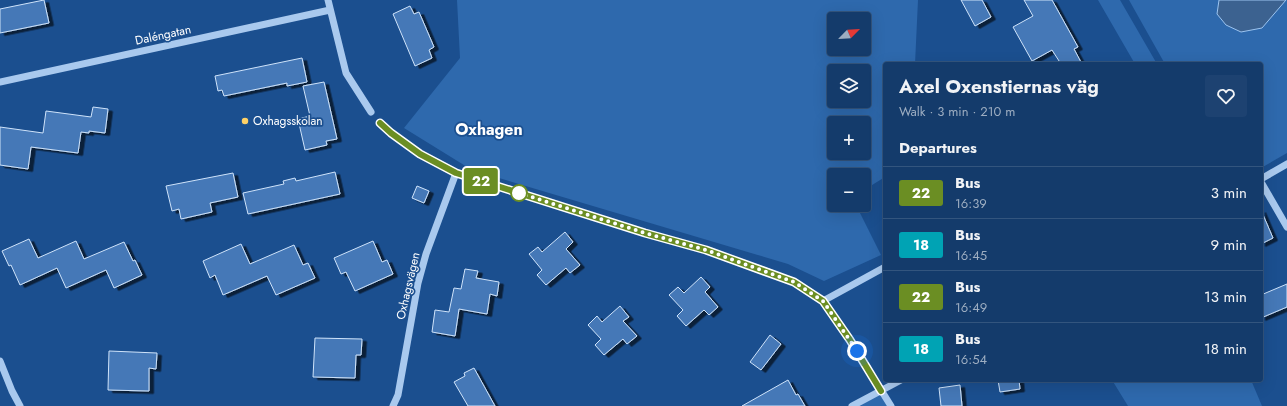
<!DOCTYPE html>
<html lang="en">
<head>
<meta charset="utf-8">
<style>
  :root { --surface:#143b6b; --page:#1d4271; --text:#f1f3f6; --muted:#9dadc1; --line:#33557e }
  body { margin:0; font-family:Jost,sans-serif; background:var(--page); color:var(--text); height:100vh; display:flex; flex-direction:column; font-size:15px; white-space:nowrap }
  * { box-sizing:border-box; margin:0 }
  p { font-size:13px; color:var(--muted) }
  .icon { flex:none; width:22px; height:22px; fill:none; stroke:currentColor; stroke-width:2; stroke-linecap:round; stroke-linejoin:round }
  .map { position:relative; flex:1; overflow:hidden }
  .sheet { position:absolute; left:883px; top:62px; width:380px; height:320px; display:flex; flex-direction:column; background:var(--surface); border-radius:4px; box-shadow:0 4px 16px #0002,0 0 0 1px var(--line) }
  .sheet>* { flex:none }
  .badge { padding:0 8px; border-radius:3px; font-size:14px; line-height:26px }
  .needle { width:26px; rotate:66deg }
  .controls { position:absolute; left:827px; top:12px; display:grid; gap:8px }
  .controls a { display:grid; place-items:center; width:44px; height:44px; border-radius:4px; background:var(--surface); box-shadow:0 4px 16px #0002,0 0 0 1px var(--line); font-size:20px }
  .you { position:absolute; width:20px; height:20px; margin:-10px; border:3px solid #fff; border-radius:50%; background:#1a73e8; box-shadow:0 0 0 6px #1a73e833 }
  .map>.badge { position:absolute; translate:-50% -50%; box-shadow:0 0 0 2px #fff }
  h2 { padding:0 16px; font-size:15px; line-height:36px }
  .round { display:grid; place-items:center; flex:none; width:42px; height:42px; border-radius:4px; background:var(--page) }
  .summary { display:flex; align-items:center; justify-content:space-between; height:68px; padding:0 16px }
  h1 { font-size:19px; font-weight:700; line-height:30px }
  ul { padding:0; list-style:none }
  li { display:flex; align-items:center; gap:12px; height:52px; padding:0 16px; border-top:1px solid var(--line) }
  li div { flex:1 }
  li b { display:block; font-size:15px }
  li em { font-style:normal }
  li .badge { min-width:44px; font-weight:700; text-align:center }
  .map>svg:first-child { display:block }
</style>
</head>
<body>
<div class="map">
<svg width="1287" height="406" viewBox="0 0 1287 406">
  <defs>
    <filter id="shadow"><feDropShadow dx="4.5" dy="2.5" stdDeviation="0" flood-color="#0009"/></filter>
  </defs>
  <rect width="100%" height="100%" fill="#1b4f8f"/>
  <!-- green -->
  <path fill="#2e69ad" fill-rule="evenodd" d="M 457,0 L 918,0 L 915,64 L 885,64 L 885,177 L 864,190 L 864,175 L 834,175 L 834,205 L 856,205 L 881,255 L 824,281 L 788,264 L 472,170 L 404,128 L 460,58 ZM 834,19 L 864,19 L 864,49 L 834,49 ZM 834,71 L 864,71 L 864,101 L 834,101 ZM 834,123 L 864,123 L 864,153 L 834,153 Z
    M 1098,0 L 1120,0 L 1157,64 L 1135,64 Z
    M 1129,0 L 1287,0 L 1287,153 L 1261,168 L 1261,64 L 1165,64 Z
    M 1112,380 L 1251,380 L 1262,406 L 1128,406 Z
    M 881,391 L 891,406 L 852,406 Z"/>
  <!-- water -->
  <path fill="#3c6290" stroke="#9cc4f0" d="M 1219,0 L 1286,0 L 1262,28 L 1241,32 L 1226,25 L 1217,14 Z"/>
  <!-- building -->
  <path fill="#4478b7" stroke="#cfe3fa" filter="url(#shadow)" d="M 44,0 L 49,23 L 0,33 L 0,9 Z
    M 961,0 L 982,0 L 991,17 L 975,26 Z
    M 1024,0 L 1052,0 L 1078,47 L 1074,49 L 1082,64 L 1061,64 L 1052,50 L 1032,61 L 1013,27 L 1033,16 Z
    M 410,6 L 414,14 L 419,12 L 434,47 L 429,50 L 432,58 L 415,66 L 393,14 Z
    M 302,58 L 307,82 L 287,86 L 287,83 L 224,96 L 222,90 L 218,91 L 215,76 Z
    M 324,82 L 337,139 L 326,141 L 327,145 L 305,150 L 298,119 L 310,116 L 303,86 Z
    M 93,107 L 108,109 L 105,133 L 89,131 L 89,133 L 81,132 L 78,153 L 31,147 L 28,169 L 0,165 L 0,127 L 43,133 L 46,111 L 91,117 Z
    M 335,172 L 340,194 L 248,214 L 243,193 L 284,184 L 283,181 L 295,178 L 296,181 Z
    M 233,173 L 238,197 L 210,203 L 212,212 L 181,219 L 179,209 L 172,211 L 166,186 Z
    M 417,186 L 429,191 L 424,203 L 412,198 Z
    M 1261,210 L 1273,238 L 1261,244 Z
    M 565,232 L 573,242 L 566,249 L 580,265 L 570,273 L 566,268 L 546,285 L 537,275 L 542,270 L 529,254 L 538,247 L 542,252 Z
    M 29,239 L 38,258 L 76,241 L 84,259 L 124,242 L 133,261 L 135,260 L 142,275 L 114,288 L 106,270 L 66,288 L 57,268 L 20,285 L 11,265 L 9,266 L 2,251 Z
    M 373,241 L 382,262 L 387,260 L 393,274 L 355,291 L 346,272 L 341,274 L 334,258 Z
    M 241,244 L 250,264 L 294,245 L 303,265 L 308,263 L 315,278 L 276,295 L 267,276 L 223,295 L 215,275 L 210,278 L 203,261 Z
    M 465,269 L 478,271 L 476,278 L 499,282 L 497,296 L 490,294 L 487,314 L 459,309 L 455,336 L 432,332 L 435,310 L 449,312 L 454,288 L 461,289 Z
    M 701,277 L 710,287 L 705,292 L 718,307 L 709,315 L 704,310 L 686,326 L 677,316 L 683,310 L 669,295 L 678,287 L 684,293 Z
    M 1287,284 L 1287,307 L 1261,318 L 1261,295 Z
    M 620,306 L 629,317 L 623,321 L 637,336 L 627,344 L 623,339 L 604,355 L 595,345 L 601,339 L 588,325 L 597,316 L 602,322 Z
    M 770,335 L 781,344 L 761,370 L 750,362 Z
    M 315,338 L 362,339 L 361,355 L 356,355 L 355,378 L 313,377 Z
    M 109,351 L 157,353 L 156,369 L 149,368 L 149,391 L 108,390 Z
    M 474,368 L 495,406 L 468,406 L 454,382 L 465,376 L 464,373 Z
    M 788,380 L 796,395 L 798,394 L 805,406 L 742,406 Z
    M 998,380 L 1019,380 L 1020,389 L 1000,392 Z
    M 960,385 L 962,406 L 941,406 L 939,388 Z"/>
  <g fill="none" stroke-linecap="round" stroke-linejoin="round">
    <!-- minor -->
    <path stroke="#a9c9ee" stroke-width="7" d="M 328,0 L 346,73 L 371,112
      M 0,82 L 330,10
      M 380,123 L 391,133 L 420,154 L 456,173 L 645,233 L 706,250 L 771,273 L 794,282 L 823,301 L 850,340 L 891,406
      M 1261,179 L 1287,164
      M 1261,182 L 1287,227
      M 823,301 L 885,267
      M 0,361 L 12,391 L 20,406
      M 393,406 L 398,395 L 418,283 L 426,254 L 456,173
      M 852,406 L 901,380"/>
  </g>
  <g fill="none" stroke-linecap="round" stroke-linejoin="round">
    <!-- line casing -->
    <g stroke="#fff" stroke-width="9">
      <path id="line" d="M 380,123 L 391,133 L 420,154 L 456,173 L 645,233 L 706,250 L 794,282 L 823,301 L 850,340 L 881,391"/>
    </g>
    <!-- line -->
    <use href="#line" stroke="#6b8e23" stroke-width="6"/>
    <!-- walk -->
    <path stroke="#fff" stroke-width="4" stroke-dasharray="0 7.2" d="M 519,193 L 645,233 L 706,250 L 794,282 L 823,301 L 857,351"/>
  </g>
  <!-- markers -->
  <circle fill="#ffd166" stroke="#1b4f8f" stroke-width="1.5" cx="245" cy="121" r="4"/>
  <circle fill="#fff" stroke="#6b8e23" stroke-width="2" cx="519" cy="193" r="8"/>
  <g text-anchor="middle" stroke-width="3.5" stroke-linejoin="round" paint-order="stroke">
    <!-- street labels -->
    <g font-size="12" fill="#fff" stroke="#1b4f8f">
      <text transform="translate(163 35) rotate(-12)" y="4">Daléngatan</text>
      <text transform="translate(408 286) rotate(-77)" y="4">Oxhagsvägen</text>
    </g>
    <!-- poi labels -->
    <g font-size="12" fill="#fff" stroke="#1b4f8f" text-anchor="start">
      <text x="253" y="125">Oxhagsskolan</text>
    </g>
    <!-- district labels -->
    <g font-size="16" font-weight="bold" fill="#fff" stroke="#1b4f8f">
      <text x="489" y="135">Oxhagen</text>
    </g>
  </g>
</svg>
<div class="controls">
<a><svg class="needle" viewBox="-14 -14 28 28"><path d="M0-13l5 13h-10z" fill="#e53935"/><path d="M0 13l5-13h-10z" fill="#9dadc1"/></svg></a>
<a><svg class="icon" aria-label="layers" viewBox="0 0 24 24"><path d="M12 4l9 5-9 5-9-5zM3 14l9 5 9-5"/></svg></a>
<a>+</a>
<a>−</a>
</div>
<div class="you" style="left:857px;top:351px"></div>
<b class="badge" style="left:481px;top:181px;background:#6b8e23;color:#fff">22</b>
<section class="sheet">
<div class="summary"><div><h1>Axel Oxenstiernas väg</h1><p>Walk · 3 min · 210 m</p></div><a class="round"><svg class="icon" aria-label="heart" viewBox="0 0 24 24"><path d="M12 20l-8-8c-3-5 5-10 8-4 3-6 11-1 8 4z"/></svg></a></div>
<h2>Departures</h2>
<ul>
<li><span class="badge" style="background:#6b8e23;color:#fff">22</span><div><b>Bus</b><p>16:39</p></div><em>3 min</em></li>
<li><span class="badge" style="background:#00a3b4;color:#fff">18</span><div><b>Bus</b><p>16:45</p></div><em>9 min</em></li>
<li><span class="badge" style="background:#6b8e23;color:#fff">22</span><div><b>Bus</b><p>16:49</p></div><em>13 min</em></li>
<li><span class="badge" style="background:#00a3b4;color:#fff">18</span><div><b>Bus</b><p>16:54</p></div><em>18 min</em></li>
</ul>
</section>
</div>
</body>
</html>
